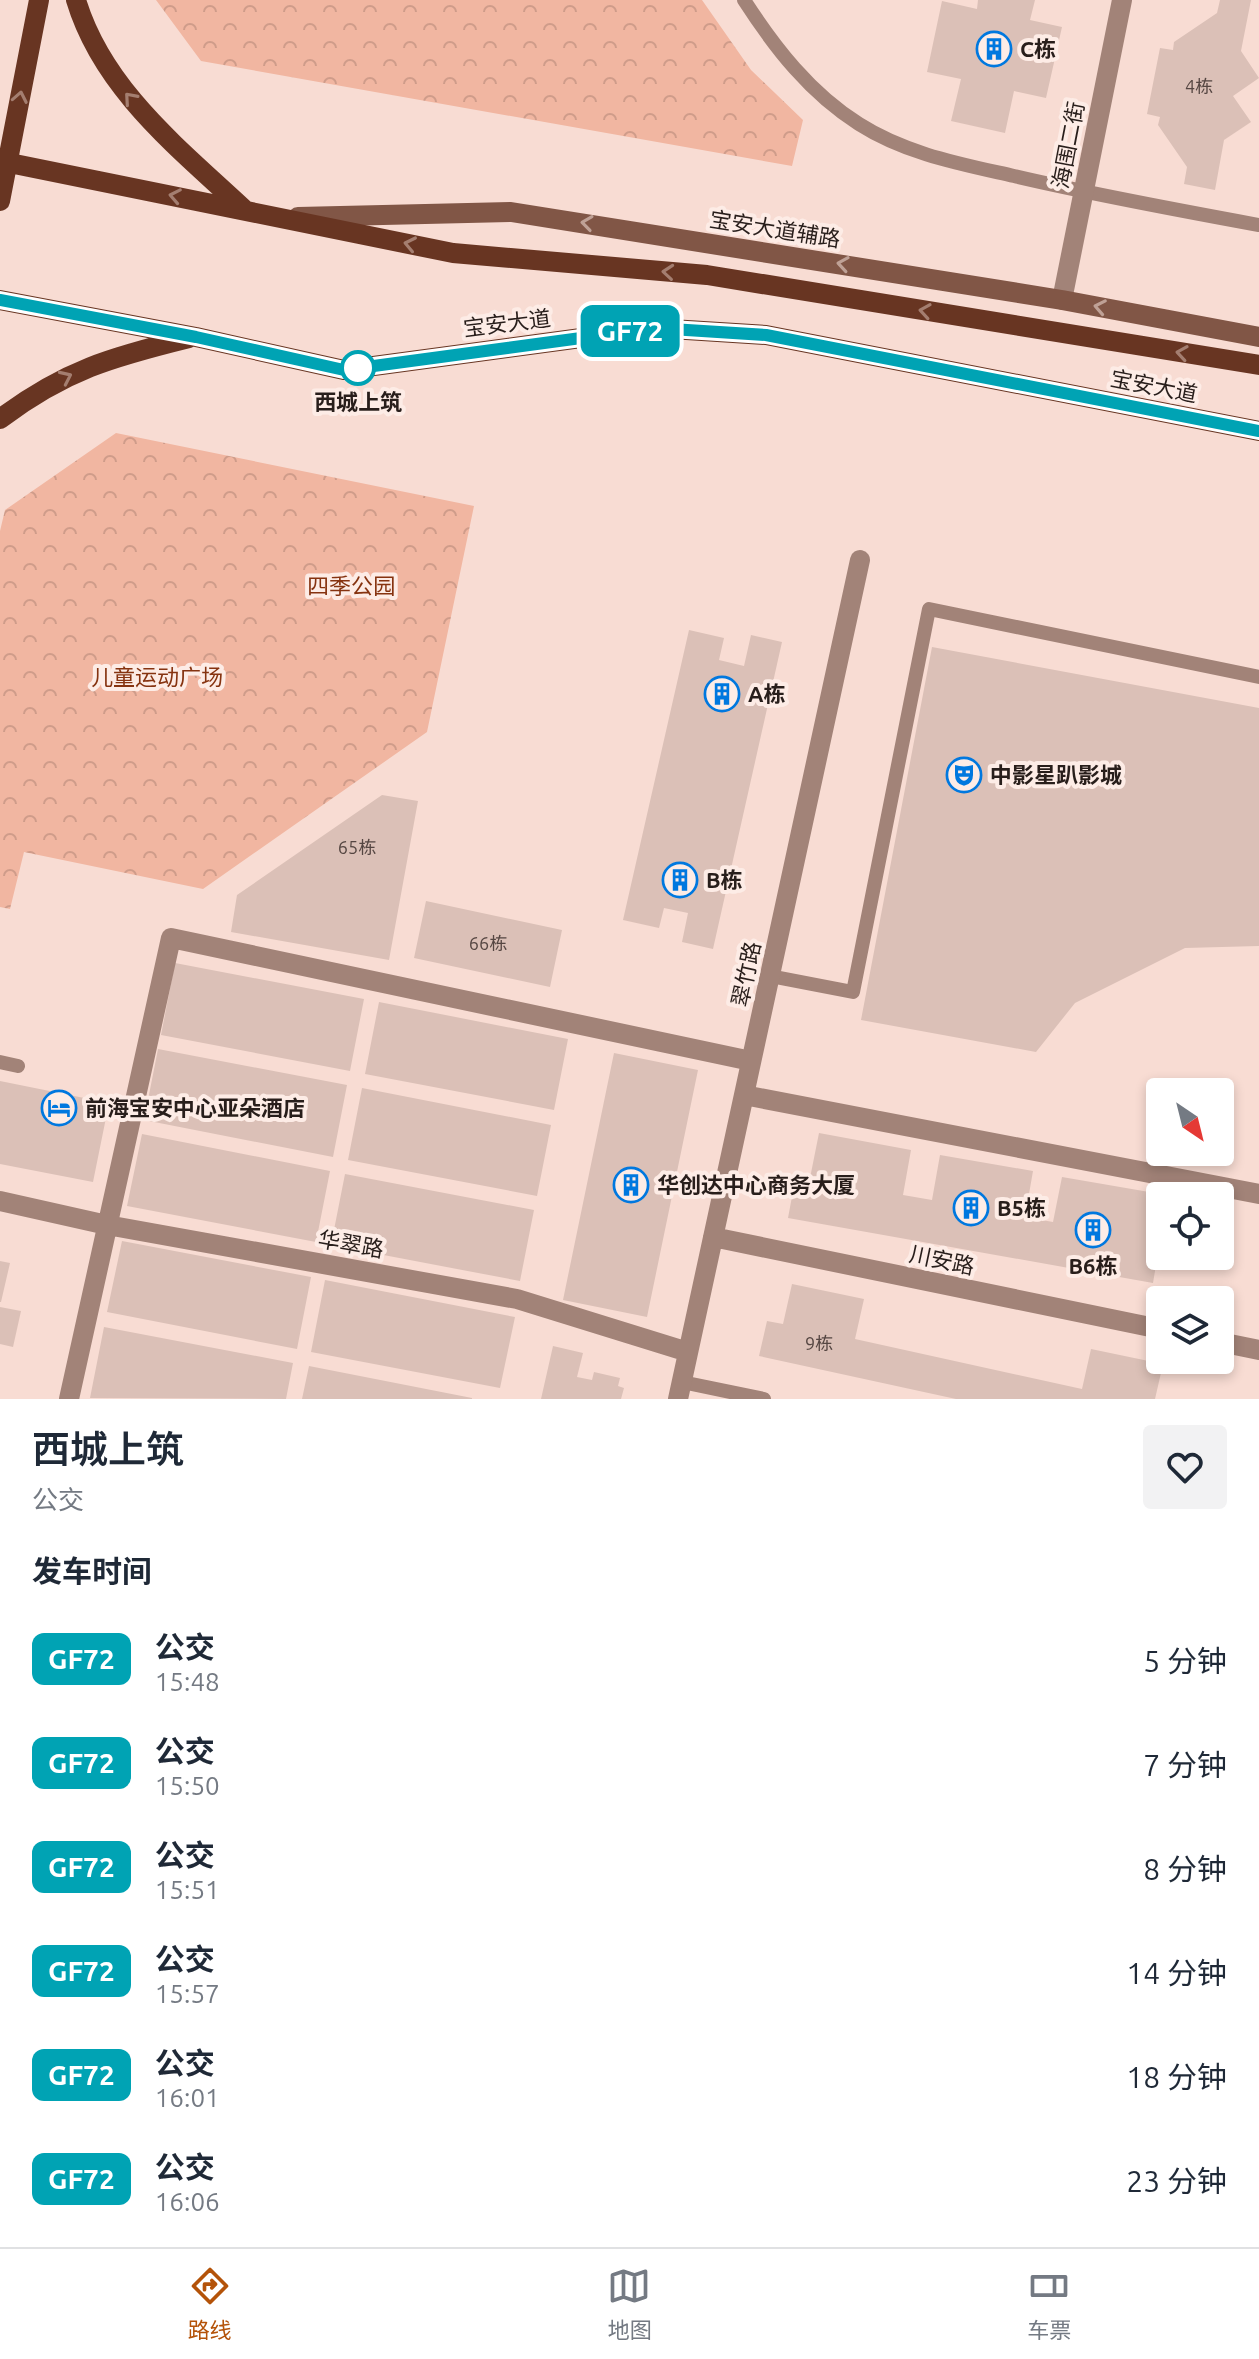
<!DOCTYPE html>
<html lang="zh">
<head>
<meta charset="utf-8">
<style>
  :root { --surface:#fff; --page:#f2f2f3; --text:#1f2937; --muted:#747a83; --line:#e0e1e3; --accent:#b45309 }
  body { margin:0; font-family:Ubuntu,"Noto Sans SC",sans-serif; background:var(--page); color:var(--text); height:100vh; display:flex; flex-direction:column; font-size:30px; white-space:nowrap }
  * { box-sizing:border-box; margin:0 }
  p { font-size:26px; color:var(--muted) }
  .icon { flex:none; width:44px; height:44px; fill:none; stroke:currentColor; stroke-width:2; stroke-linecap:round; stroke-linejoin:round }
  .map { position:relative; height:1399px; overflow:hidden }
  .panel { display:flex; flex-direction:column; background:var(--surface); flex:1 }
  .panel>* { flex:none }
  .badge { padding:0 16px; border-radius:12px; font-size:28px; line-height:52px }
  .needle { width:52px; rotate:145deg }
  .tools { position:absolute; left:1146px; top:1078px; display:grid; gap:16px }
  .tools a { display:grid; place-items:center; width:88px; height:88px; border-radius:8px; background:var(--surface); box-shadow:0 4px 12px #0003; font-size:40px }
  .map>.badge { position:absolute; translate:-50% -50%; box-shadow:0 0 0 4px #fff }
  h2 { padding:0 32px; font-size:30px; line-height:72px }
  .round { display:grid; place-items:center; flex:none; width:84px; height:84px; border-radius:8px; background:var(--page) }
  .summary { display:flex; align-items:center; justify-content:space-between; height:136px; padding:0 32px }
  h1 { font-size:38px; font-weight:600; line-height:60px }
  ul { padding:0; list-style:none }
  li { display:flex; align-items:center; gap:24px; height:104px; padding:0 32px }
  li div { flex:1 }
  li b { display:block; font-size:30px }
  li em { font-style:normal }
  li .badge { min-width:88px; font-weight:700; text-align:center }
  .dock { display:flex; justify-content:space-around; align-items:center; height:112px; border-top:2px solid var(--line); background:var(--surface); font-size:22px; color:var(--muted) }
  .dock a { display:grid; justify-items:center; gap:4px }
  .dock .selected { color:var(--accent) }
  .map>svg:first-child { display:block }
</style>
</head>
<body>
<div class="map">
<svg width="1259" height="1399" viewBox="0 0 1259 1399">
  <defs>
    <pattern id="forest-crowns" width="20" height="18" patternUnits="userSpaceOnUse" patternTransform="scale(2)"><rect width="20" height="18" fill="#f1b6a1"/><path d="M2 6a3 3 0 1 1 6 0M12 15a3 3 0 1 1 6 0" fill="none" stroke="#cf9c8a"/></pattern>
  </defs>
  <rect width="100%" height="100%" fill="#f8dcd3"/>
  <!-- forest -->
  <path fill="url(#forest-crowns)" d="M 156,0 L 702,0 L 751,70 L 803,120 L 792,166 L 201,61 Z
    M 116,433 L 474,506 L 427,732 L 203,889 L 24,852 L 10,909 L 0,907 L 0,531 L 5,510 Z"/>
  <!-- building -->
  <path fill="#dbc0b7" d="M 978,0 L 1035,0 L 1030,20 L 1062,27 L 1046,98 L 1014,91 L 1005,133 L 951,121 L 961,79 L 927,72 L 942,1 L 977,9 Z
    M 1220,0 L 1251,0 L 1241,51 L 1259,78 L 1233,96 L 1251,122 L 1224,140 L 1215,190 L 1184,184 L 1187,167 L 1158,125 L 1160,117 L 1147,114 L 1160,48 L 1173,50 L 1174,42 L 1217,13 Z
    M 689,630 L 724,638 L 719,660 L 744,666 L 751,635 L 782,642 L 713,949 L 682,942 L 688,913 L 664,908 L 659,928 L 623,920 Z
    M 932,647 L 1259,708 L 1259,946 L 1185,948 L 1075,1003 L 1036,1052 L 861,1020 Z
    M 382,795 L 418,801 L 389,960 L 231,932 L 237,895 Z
    M 426,901 L 562,930 L 550,987 L 414,958 Z
    M 175,963 L 364,999 L 350,1071 L 161,1035 Z
    M 379,1002 L 568,1039 L 554,1110 L 365,1074 Z
    M 158,1049 L 347,1085 L 333,1157 L 144,1120 Z
    M 614,1053 L 698,1070 L 647,1317 L 563,1300 Z
    M 0,1081 L 109,1103 L 93,1182 L 0,1164 Z
    M 362,1088 L 551,1125 L 537,1196 L 348,1160 Z
    M 819,1133 L 911,1150 L 903,1195 L 932,1200 L 940,1155 L 1033,1171 L 1025,1217 L 1053,1222 L 1062,1177 L 1155,1193 L 1146,1238 L 1160,1241 L 1153,1283 L 788,1218 L 796,1175 L 810,1178 Z
    M 142,1134 L 330,1171 L 316,1242 L 127,1206 Z
    M 345,1174 L 534,1210 L 520,1281 L 331,1245 Z
    M 122,1241 L 311,1277 L 297,1349 L 107,1312 Z
    M 0,1261 L 10,1263 L 1,1302 L 0,1302 Z
    M 325,1280 L 515,1317 L 500,1388 L 311,1352 Z
    M 792,1284 L 864,1299 L 855,1339 L 1082,1389 L 1091,1349 L 1163,1364 L 1155,1399 L 956,1399 L 759,1356 L 767,1321 L 783,1324 Z
    M 0,1307 L 21,1311 L 13,1347 L 0,1344 Z
    M 104,1327 L 293,1363 L 286,1399 L 90,1398 Z
    M 553,1346 L 583,1353 L 577,1377 L 592,1380 L 594,1372 L 620,1378 L 618,1386 L 624,1388 L 621,1399 L 541,1399 Z
    M 309,1366 L 472,1398 L 472,1399 L 302,1399 Z"/>
  <g fill="none" stroke-linecap="round" stroke-linejoin="round">
    <!-- lane -->
    <path stroke="#a28378" stroke-width="14" d="M 744,0 C 775,48 810,93 859,124 C 906,154 961,164 1014,176 C 1095,195 1177,210 1259,225
      M 770,976 L 853,992 L 929,609 L 1259,677
      M 0,1062 L 18,1066
      M 682,1382 L 764,1399"/>
    <!-- street -->
    <path stroke="#a28378" stroke-width="20" d="M 1062,300 L 1122,0
      M 744,1095 L 1259,1194
      M 0,1201 L 107,1225 L 517,1299 L 688,1352
      M 713,1237 L 1160,1329
      M 1220,1342 L 1259,1350
      M 69,1399 L 171,938 L 751,1061
      M 678,1399 L 860,560"/>
    <!-- secondary -->
    <path stroke="#815646" stroke-width="20" d="M 298,217 L 511,212 L 1062,300 L 1259,337"/>
    <!-- primary -->
    <path stroke="#683522" stroke-width="20" d="M 76,0 C 103,90 180,149 246,211
      M 0,161 L 453,253 L 707,275 L 1259,365
      M 0,201 L 39,0
      M 0,300 L 196,337 L 344,370 L 655,328 L 766,335 L 1259,431
      M 0,419 C 65,370 112,357 189,338"/>
  </g>
  <!-- one-way arrows -->
  <defs><path id="oneway-chevron" d="M-2-3.5L2.5 0L-2 3.5" fill="none" stroke-width="1.6" stroke-linecap="round" stroke-linejoin="round" transform="scale(2)"/></defs>
  <g stroke="#a47e70">
    <use href="#oneway-chevron" transform="translate(20 97) rotate(-79)"/>
    <use href="#oneway-chevron" transform="translate(130 98) rotate(-131)"/>
    <use href="#oneway-chevron" transform="translate(175 196) rotate(-169)"/>
    <use href="#oneway-chevron" transform="translate(410 244) rotate(-168)"/>
    <use href="#oneway-chevron" transform="translate(668 272) rotate(-175)"/>
    <use href="#oneway-chevron" transform="translate(925 311) rotate(-171)"/>
    <use href="#oneway-chevron" transform="translate(1182 353) rotate(-171)"/>
    <use href="#oneway-chevron" transform="translate(66 377) rotate(-25)"/>
  </g>
  <g stroke="#bfa196">
    <use href="#oneway-chevron" transform="translate(587 223) rotate(-172)"/>
    <use href="#oneway-chevron" transform="translate(843 264) rotate(-171)"/>
    <use href="#oneway-chevron" transform="translate(1100 307) rotate(-169)"/>
  </g>
  <g fill="none" stroke-linecap="round" stroke-linejoin="round">
    <!-- line casing -->
    <g stroke="#fff" stroke-width="18">
      <path id="line" d="M 0,300 L 196,337 L 344,370 L 655,328 L 766,335 L 1259,431"/>
    </g>
    <!-- line -->
    <use href="#line" stroke="#00a3b4" stroke-width="12"/>
  </g>
  <!-- icons -->
  <defs>
    <g id="building-ring" transform="scale(1.8)"><circle r="9.5" fill="#fdece6" stroke="#0078df" stroke-width="1.5"/><path d="M-4-6H4V6H1V3H-1V6H-4ZM-2.5-4.3h1.7v1.8h-1.7ZM.8-4.3h1.7v1.8H.8ZM-2.5-1h1.7V.8h-1.7ZM.8-1h1.7V.8H.8Z" fill="#0078df"/></g>
    <g id="theatre-ring" transform="scale(1.8)"><circle r="9.5" fill="#fdece6" stroke="#0078df" stroke-width="1.5"/><path d="M-5-5.5Q0-4 5-5.5V0Q5 5 0 6Q-5 5-5 0ZM-3.3-2.5H-1v1.5H-3.3ZM1-2.5H3.3v1.5H1ZM-2.8 1Q0 5.5 2.8 1Z" fill="#0078df"/></g>
    <g id="hotel-ring" transform="scale(1.8)"><circle r="9.5" fill="#fdece6" stroke="#0078df" stroke-width="1.5"/><path d="M-6-4.5h1.5V1H6V5H4.5V3h-9V5H-6ZM-4 0a1.8 1.8 0 1 1 3.6 0ZM.5 0V-2.5h3Q6-2.5 6 0Z" fill="#0078df"/></g>
  </defs>
  <g fill-rule="evenodd">
    <use href="#building-ring" x="994" y="49"/>
    <use href="#building-ring" x="722" y="694"/>
    <use href="#theatre-ring" x="964" y="775"/>
    <use href="#building-ring" x="680" y="880"/>
    <use href="#hotel-ring" x="59" y="1108"/>
    <use href="#building-ring" x="631" y="1185"/>
    <use href="#building-ring" x="971" y="1208"/>
    <use href="#building-ring" x="1093" y="1230"/>
  </g>
  <!-- markers -->
  <circle fill="#fff" stroke="#00a3b4" stroke-width="4" cx="358" cy="368" r="16"/>
  <g text-anchor="middle" stroke-width="8" stroke-linejoin="round" paint-order="stroke">
    <!-- number labels -->
    <g font-size="18" fill="#554642">
      <text x="1199" y="93">4栋</text>
      <text x="357" y="854">65栋</text>
      <text x="488" y="950">66栋</text>
      <text x="819" y="1350">9栋</text>
    </g>
    <!-- poi labels -->
    <g font-size="22" font-weight="bold" fill="#281e1b" stroke="#fdece6" text-anchor="start">
      <text x="1020" y="57">C栋</text>
      <text x="748" y="702">A栋</text>
      <text x="990" y="783">中影星趴影城</text>
      <text x="706" y="888">B栋</text>
      <text x="85" y="1116">前海宝安中心亚朵酒店</text>
      <text x="657" y="1193">华创达中心商务大厦</text>
      <text x="997" y="1216">B5栋</text>
      <text x="1093" y="1274" text-anchor="middle">B6栋</text>
    </g>
    <!-- street labels -->
    <g font-size="22" fill="#281e1b" stroke="#fdece6">
      <text transform="translate(1068 145) rotate(-79)" y="8">海围二街</text>
      <text transform="translate(775 229) rotate(9)" y="8">宝安大道辅路</text>
      <text transform="translate(507 323) rotate(-7)" y="8">宝安大道</text>
      <text transform="translate(1154 386) rotate(11)" y="8">宝安大道</text>
      <text transform="translate(746 974) rotate(-78)" y="8">翠竹路</text>
      <text transform="translate(351 1244) rotate(10)" y="8">华翠路</text>
      <text transform="translate(942 1260) rotate(12)" y="8">川安路</text>
    </g>
    <!-- stop labels -->
    <g font-size="22" font-weight="bold" fill="#281e1b" stroke="#fdece6">
      <text x="358" y="410">西城上筑</text>
    </g>
    <!-- park labels -->
    <g font-size="22" fill="#863310" stroke="#fdece6">
      <text x="351" y="594">四季公园</text>
      <text x="157" y="685">儿童运动广场</text>
    </g>
  </g>
</svg>
<div class="tools">
<a><svg class="needle" viewBox="-14 -14 28 28"><path d="M0-13l5 13h-10z" fill="#e53935"/><path d="M0 13l5-13h-10z" fill="#747a83"/></svg></a>
<a><svg class="icon" aria-label="locate" viewBox="0 0 24 24"><circle cx="12" cy="12" r="6"/><path d="M12 2v4M12 18v4M2 12h4M18 12h4"/></svg></a>
<a><svg class="icon" aria-label="layers" viewBox="0 0 24 24"><path d="M12 4l9 5-9 5-9-5zM3 14l9 5 9-5"/></svg></a>
</div>
<b class="badge" style="left:630px;top:331px;background:#00a3b4;color:#fff">GF72</b>
</div>
<section class="panel">
<div class="summary"><div><h1>西城上筑</h1><p>公交</p></div><a class="round"><svg class="icon" aria-label="heart" viewBox="0 0 24 24"><path d="M12 20l-8-8c-3-5 5-10 8-4 3-6 11-1 8 4z"/></svg></a></div>
<h2>发车时间</h2>
<ul>
<li><span class="badge" style="background:#00a3b4;color:#fff">GF72</span><div><b>公交</b><p>15:48</p></div><em>5 分钟</em></li>
<li><span class="badge" style="background:#00a3b4;color:#fff">GF72</span><div><b>公交</b><p>15:50</p></div><em>7 分钟</em></li>
<li><span class="badge" style="background:#00a3b4;color:#fff">GF72</span><div><b>公交</b><p>15:51</p></div><em>8 分钟</em></li>
<li><span class="badge" style="background:#00a3b4;color:#fff">GF72</span><div><b>公交</b><p>15:57</p></div><em>14 分钟</em></li>
<li><span class="badge" style="background:#00a3b4;color:#fff">GF72</span><div><b>公交</b><p>16:01</p></div><em>18 分钟</em></li>
<li><span class="badge" style="background:#00a3b4;color:#fff">GF72</span><div><b>公交</b><p>16:06</p></div><em>23 分钟</em></li>
</ul>
</section>
<nav class="dock">
<a class="selected"><svg class="icon" aria-label="directions" viewBox="0 0 24 24"><path d="M12 3l9 9-9 9-9-9zM9 14v-3h6M13 9l2 2-2 2"/></svg>路线</a>
<a><svg class="icon" aria-label="map" viewBox="0 0 24 24"><path d="M3 6l6-2 6 2 6-2v14l-6 2-6-2-6 2zM9 4v14M15 6v14"/></svg>地图</a>
<a><svg class="icon" aria-label="tickets" viewBox="0 0 24 24"><path d="M3 7h18v10H3zM15 7v10"/></svg>车票</a>
</nav>
</body>
</html>
